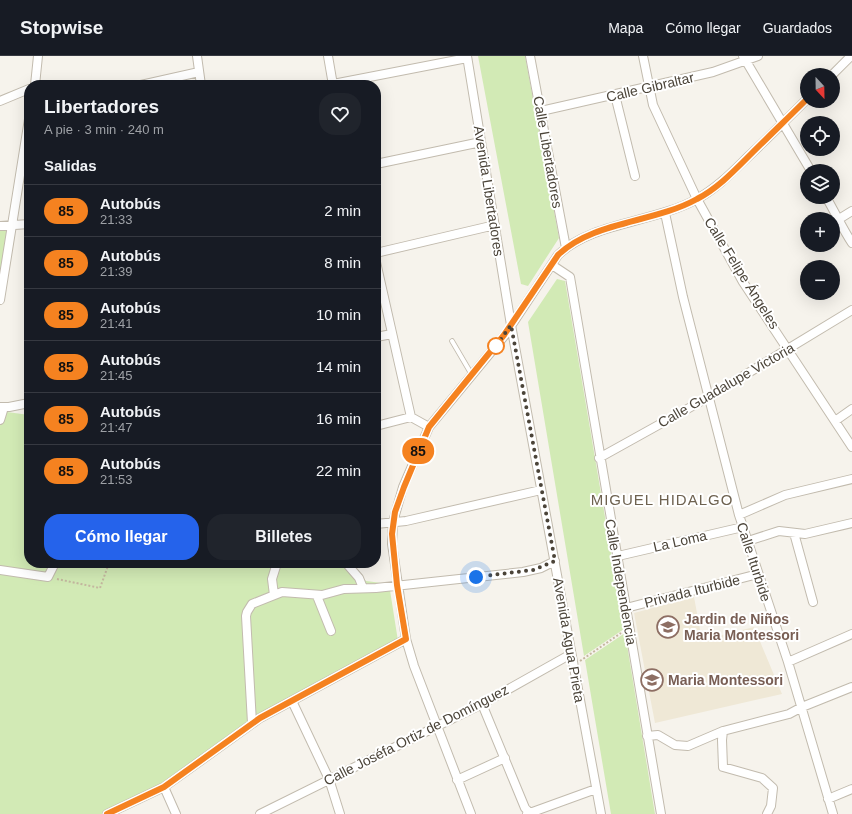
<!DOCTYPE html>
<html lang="es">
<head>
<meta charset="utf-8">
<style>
  :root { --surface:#171b24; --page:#20242c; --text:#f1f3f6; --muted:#9ea1a6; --line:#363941; --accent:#2563eb }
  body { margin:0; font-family:Helvetica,sans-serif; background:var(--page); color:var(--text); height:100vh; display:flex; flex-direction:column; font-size:15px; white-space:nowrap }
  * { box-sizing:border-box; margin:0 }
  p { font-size:13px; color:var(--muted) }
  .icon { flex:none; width:22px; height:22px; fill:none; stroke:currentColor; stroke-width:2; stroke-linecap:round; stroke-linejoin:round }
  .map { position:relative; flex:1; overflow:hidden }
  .panel { position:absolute; left:24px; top:24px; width:357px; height:488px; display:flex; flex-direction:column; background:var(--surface); border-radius:16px; box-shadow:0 4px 16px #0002 }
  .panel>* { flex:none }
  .badge { padding:0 8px; border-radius:13px; font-size:14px; line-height:26px }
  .needle { width:26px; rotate:158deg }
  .tools { position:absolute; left:800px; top:12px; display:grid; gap:8px }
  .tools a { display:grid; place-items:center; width:40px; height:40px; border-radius:50%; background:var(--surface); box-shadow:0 4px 16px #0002; font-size:20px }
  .you { position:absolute; width:20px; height:20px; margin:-10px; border:3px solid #fff; border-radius:50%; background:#1a73e8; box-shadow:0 0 0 6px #1a73e833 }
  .map>.badge { position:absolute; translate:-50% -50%; box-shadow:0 0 0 2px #fff }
  h2 { padding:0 20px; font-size:15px; line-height:36px }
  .round { display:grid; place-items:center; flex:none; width:42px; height:42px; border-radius:16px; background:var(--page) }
  .overview { display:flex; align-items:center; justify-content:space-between; height:68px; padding:0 20px }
  h1 { font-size:19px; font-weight:700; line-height:30px }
  .button { display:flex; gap:8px; margin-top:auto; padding:8px 20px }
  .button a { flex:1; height:46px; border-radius:16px; background:var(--accent); color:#fff; font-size:16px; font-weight:700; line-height:46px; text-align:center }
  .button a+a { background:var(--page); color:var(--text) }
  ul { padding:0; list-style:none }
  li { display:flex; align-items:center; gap:12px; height:52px; padding:0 20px; border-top:1px solid var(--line) }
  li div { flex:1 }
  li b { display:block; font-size:15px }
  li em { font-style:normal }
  li .badge { min-width:44px; font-weight:700; text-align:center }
  header { display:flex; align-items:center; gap:24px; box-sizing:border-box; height:56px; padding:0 20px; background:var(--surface); border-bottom:1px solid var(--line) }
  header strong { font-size:19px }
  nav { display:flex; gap:22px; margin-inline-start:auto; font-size:14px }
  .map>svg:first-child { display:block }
</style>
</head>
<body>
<header>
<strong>Stopwise</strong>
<nav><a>Mapa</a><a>Cómo llegar</a><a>Guardados</a></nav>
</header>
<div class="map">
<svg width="852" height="758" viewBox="0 0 852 758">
  <rect width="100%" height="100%" fill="#f6f3ec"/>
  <!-- education -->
  <path fill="#efe8d6" d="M 694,541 L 702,584 L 754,571 L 782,638 L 655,667 L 634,557 Z"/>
  <!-- green -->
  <path fill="#d2eab5" d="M 478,0 L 525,0 L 559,182 L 528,230 L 521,228 Z
    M 0,172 L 9,173 L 0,240 Z
    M 557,223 L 565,225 L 624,573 L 584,600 L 528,266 Z
    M 0,355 L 29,359 L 29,507 L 348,507 L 366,525 L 389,528 L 398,585 L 247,672 L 174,724 L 110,758 L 0,758 Z
    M 625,577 L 655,758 L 611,758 L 585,604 Z"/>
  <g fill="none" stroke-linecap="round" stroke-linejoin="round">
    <!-- lane casing -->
    <g stroke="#c2bbae" stroke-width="5.5">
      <path id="lane" d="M 452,285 L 472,319"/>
    </g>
    <!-- street casing -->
    <g stroke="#c2bbae" stroke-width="10">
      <path id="street" d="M 197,0 L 201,29
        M 328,0 L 333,29
        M 467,0 L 511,269 L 601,758
        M 530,0 L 566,192
        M 643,0 L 653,49 L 697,143 L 743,226 L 852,391
        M 743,0 L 811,115
        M 832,19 L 851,0
        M 35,29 L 38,0
        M 141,29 L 199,16
        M 328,29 L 467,2
        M 615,39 L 635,120
        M 0,45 L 29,33
        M 541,55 L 713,16 L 758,0
        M 376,108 L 481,86
        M 826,141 C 835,156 842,172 852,187
        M 665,157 L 683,241 L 739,459 L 788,606 L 833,758
        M 839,163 L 852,155
        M 0,170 L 29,168
        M 376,197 L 495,169
        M 376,206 L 411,361 L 429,371
        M 552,209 L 570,221 L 661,758
        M 0,244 L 29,63
        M 376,281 L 392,278
        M 0,351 L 9,351 L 29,347
        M 0,364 L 4,351
        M 835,365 L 852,353
        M 376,370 L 411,361
        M 599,402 L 707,342 L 852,254
        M 739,459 L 785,439 L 852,423
        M 376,468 L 406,465 L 541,434
        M 794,477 L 813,546
        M 748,485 L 779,475 L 805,478 L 852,467
        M 618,500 L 743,471
        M 346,507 L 359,522 L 363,532
        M 0,514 L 48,521 L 55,507
        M 274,539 L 272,523 L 277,507
        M 317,540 L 331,575
        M 626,552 L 758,518
        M 788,606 L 852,578
        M 292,645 L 329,723 L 340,758
        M 482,648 L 525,752 L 530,757
        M 252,667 L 246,560 L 247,556 L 252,548 L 282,536 L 322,539 L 344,533 L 376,532 L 523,516 L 541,512 L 555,505
        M 723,675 L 722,684 L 723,711 L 762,722 L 773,732 L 771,750 L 767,758
        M 647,680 L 658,679 L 675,689 L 688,690 L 723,675 L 789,658 L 802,651 L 852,631
        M 457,724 L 505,702
        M 164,731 L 176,758
        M 828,743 L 852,733
        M 107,758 L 164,731 L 260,662 L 406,583
        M 260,758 L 482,648 L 571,598
        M 471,758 L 414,610 L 406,583 L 392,488 L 393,466 L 403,431 L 429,371 L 505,279 L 558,199 C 592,166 654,167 697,143 C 719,131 735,113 753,96 C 771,79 789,61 807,43
        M 527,758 L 596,733"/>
    </g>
    <!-- path -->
    <path stroke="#c4b79f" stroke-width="2" stroke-dasharray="2 2" stroke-linecap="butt" d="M 57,523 L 100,532 L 109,507
      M 580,605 L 621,577"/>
    <!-- lane -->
    <use href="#lane" stroke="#fff" stroke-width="4"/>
    <!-- street -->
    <use href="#street" stroke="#fff" stroke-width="8"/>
  </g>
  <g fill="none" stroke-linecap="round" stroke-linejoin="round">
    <!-- line casing -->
    <g stroke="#fff" stroke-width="9">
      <path id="line" d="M 107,758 L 164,731 L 260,662 L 406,583 L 397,529 L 392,478 L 395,456 L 404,431 L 429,371 L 504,279 L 558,199 C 593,165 654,167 697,143 C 718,132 734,115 751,98 C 769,80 788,62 807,43"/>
    </g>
    <!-- line -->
    <use href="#line" stroke="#f58220" stroke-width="6"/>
    <!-- walk -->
    <path stroke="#4b4439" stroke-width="4" stroke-dasharray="0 7.2" d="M 476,521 L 533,514 L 555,505 L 511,269 L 496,290"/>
  </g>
  <!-- icons -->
  <defs>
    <g id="school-ring" transform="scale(1.15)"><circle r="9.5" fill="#fff" stroke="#8d6e63" stroke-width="1.5"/><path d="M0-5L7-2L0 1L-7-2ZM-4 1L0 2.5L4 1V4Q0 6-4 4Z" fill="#8d6e63"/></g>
  </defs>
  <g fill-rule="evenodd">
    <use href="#school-ring" x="668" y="571"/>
    <use href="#school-ring" x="652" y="624"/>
  </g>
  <!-- markers -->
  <circle fill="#fff" stroke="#f58220" stroke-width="2" cx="496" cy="290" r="8"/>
  <g text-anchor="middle" stroke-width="4" stroke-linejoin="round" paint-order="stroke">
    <!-- street labels -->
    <g font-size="14" fill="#4b4439" stroke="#fff">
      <text transform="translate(650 31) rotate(-13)" y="5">Calle Gibraltar</text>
      <text transform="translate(548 96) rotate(80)" y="5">Calle Libertadores</text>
      <text transform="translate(489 135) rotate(81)" y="5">Avenida Libertadores</text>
      <text transform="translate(742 217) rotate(58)" y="5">Calle Felipe Ángeles</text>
      <text transform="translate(726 329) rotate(-30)" y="5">Calle Guadalupe Victoria</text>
      <text transform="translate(680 485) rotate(-13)" y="5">La Loma</text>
      <text transform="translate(754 506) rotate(72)" y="5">Calle Iturbide</text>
      <text transform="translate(621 526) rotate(80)" y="5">Calle Independencia</text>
      <text transform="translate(692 535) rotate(-14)" y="5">Privada Iturbide</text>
      <text transform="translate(569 584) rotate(80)" y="5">Avenida Agua Prieta</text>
      <text transform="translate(416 679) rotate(-27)" y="5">Calle Joséfa Ortiz de Domínguez</text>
    </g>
    <!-- education labels -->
    <g font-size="14" font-weight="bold" fill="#785e54" stroke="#fff" text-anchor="start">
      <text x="684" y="568">Jardin de Niños<tspan x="684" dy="16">Maria Montessori</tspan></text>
      <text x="668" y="629">Maria Montessori</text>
    </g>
    <!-- neighbourhood labels -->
    <g font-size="15" letter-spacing="1" fill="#6e6250" stroke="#fff">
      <text x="662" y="449">MIGUEL HIDALGO</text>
    </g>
  </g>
</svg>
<div class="tools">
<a><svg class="needle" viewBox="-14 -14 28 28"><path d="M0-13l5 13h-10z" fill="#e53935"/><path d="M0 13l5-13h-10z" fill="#9ea1a6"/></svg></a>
<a><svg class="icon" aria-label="locate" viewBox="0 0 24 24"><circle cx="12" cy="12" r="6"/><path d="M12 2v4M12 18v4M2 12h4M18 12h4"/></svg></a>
<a><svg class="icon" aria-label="layers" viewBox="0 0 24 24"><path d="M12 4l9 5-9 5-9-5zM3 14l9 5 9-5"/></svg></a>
<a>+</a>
<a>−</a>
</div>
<div class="you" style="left:476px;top:521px"></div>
<b class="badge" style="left:418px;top:395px;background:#f58220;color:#111">85</b>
<section class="panel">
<div class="overview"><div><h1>Libertadores</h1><p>A pie · 3 min · 240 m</p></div><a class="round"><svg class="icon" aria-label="heart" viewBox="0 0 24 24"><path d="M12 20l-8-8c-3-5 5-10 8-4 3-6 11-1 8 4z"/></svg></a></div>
<h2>Salidas</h2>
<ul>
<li><span class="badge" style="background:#f58220;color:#111">85</span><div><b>Autobús</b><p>21:33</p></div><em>2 min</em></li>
<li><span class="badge" style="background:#f58220;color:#111">85</span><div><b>Autobús</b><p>21:39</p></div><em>8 min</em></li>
<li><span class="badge" style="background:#f58220;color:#111">85</span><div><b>Autobús</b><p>21:41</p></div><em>10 min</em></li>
<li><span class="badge" style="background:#f58220;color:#111">85</span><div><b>Autobús</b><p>21:45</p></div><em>14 min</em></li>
<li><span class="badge" style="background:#f58220;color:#111">85</span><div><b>Autobús</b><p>21:47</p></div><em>16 min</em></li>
<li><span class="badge" style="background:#f58220;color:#111">85</span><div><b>Autobús</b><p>21:53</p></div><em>22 min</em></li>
</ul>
<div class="button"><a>Cómo llegar</a><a>Billetes</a></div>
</section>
</div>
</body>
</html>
